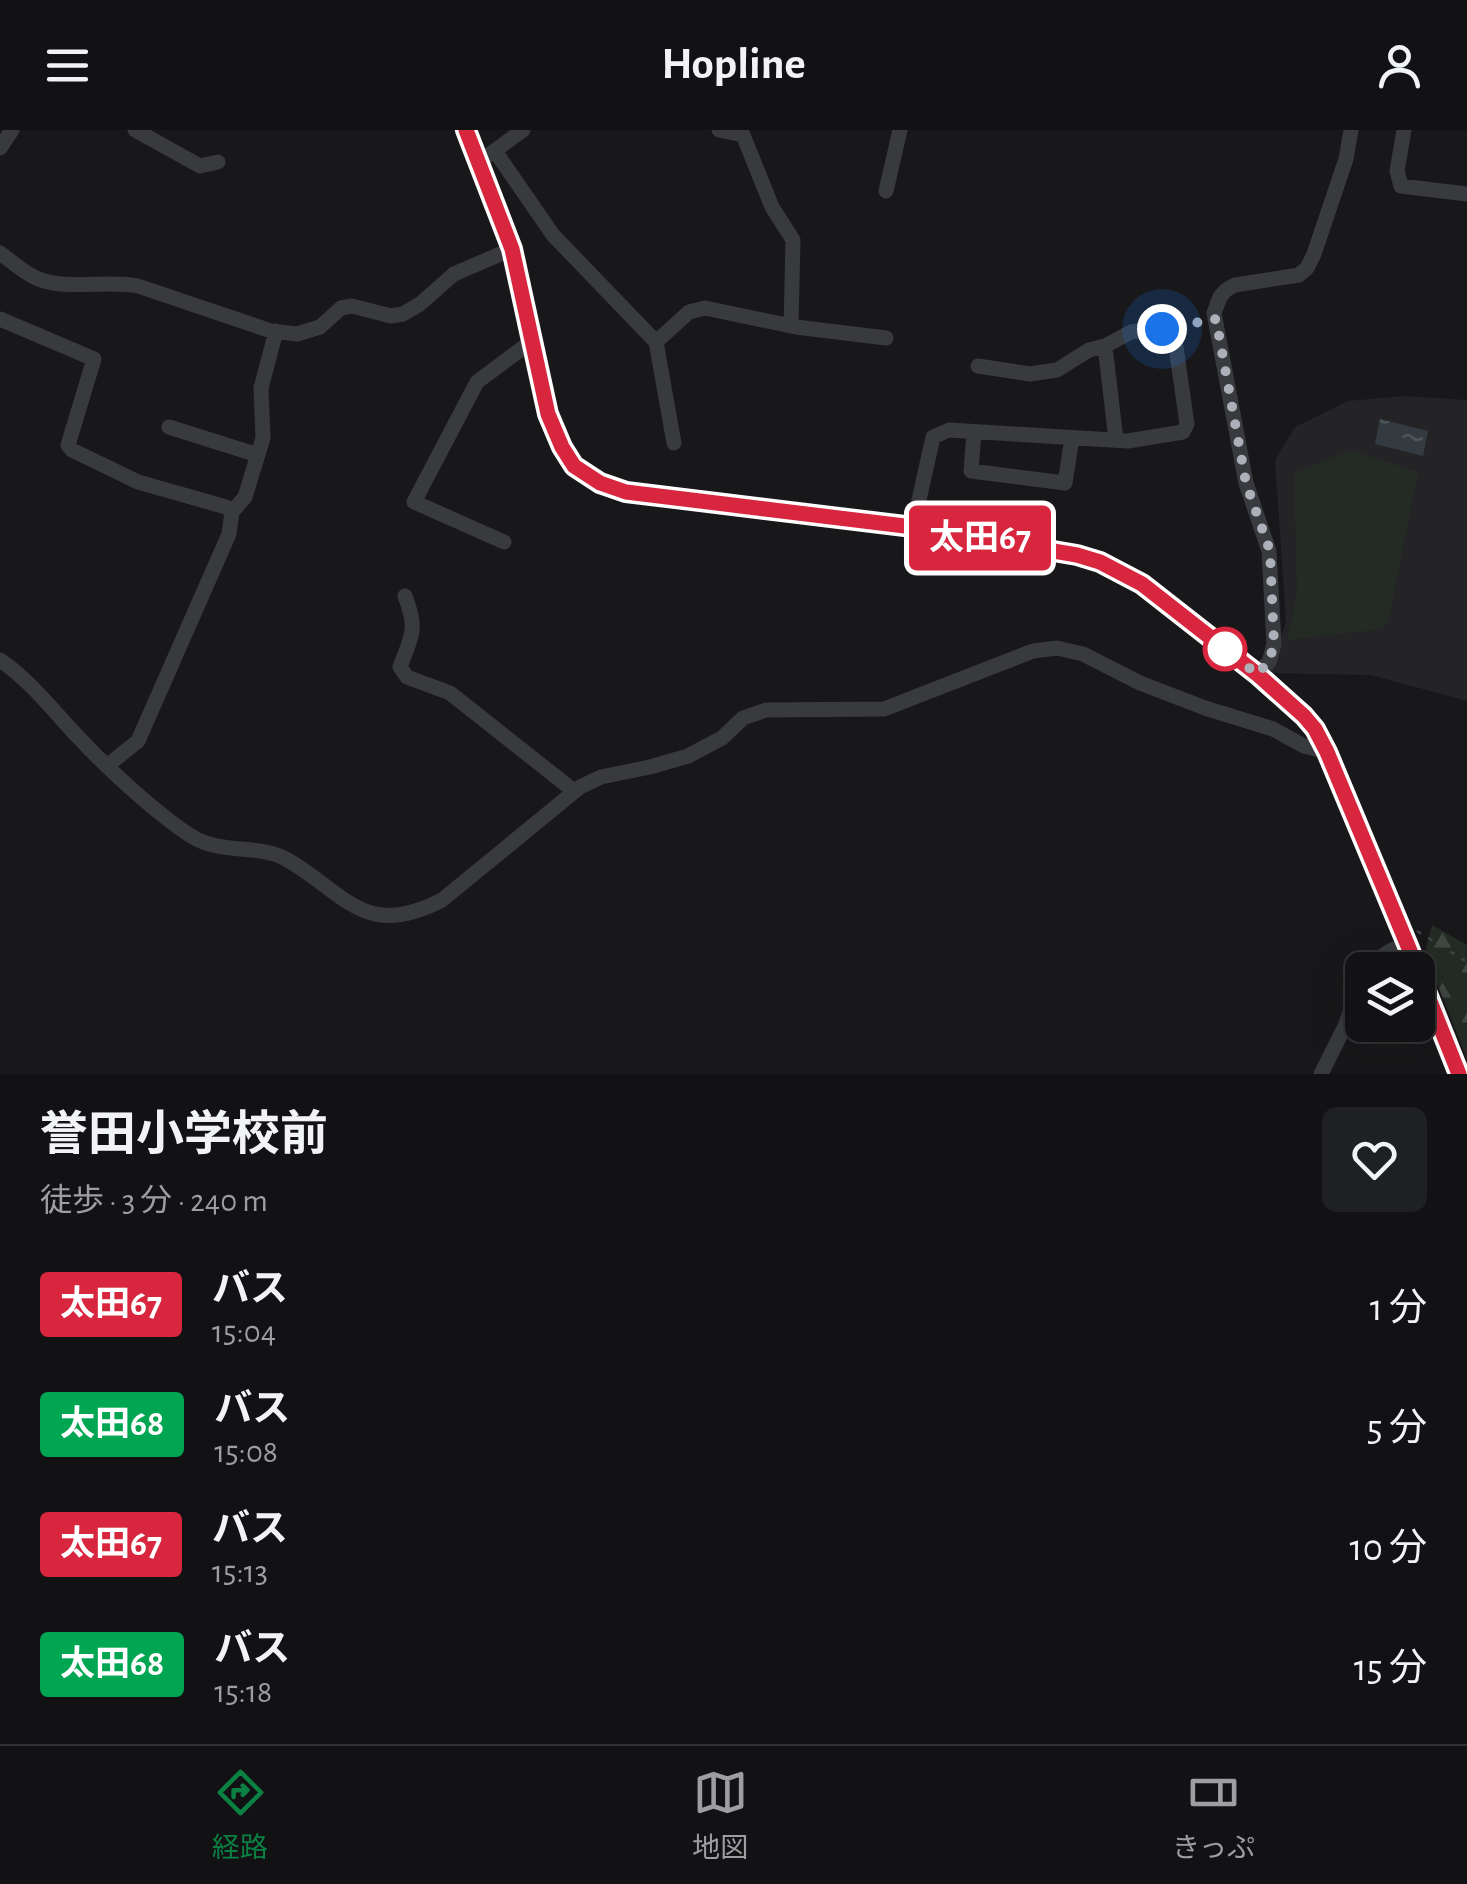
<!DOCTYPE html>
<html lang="ja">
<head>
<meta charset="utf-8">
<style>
  :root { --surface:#121214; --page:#1f2022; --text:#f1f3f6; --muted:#9c9ea0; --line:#313234; --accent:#0b8043 }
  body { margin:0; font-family:"Alegreya Sans","Noto Sans JP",sans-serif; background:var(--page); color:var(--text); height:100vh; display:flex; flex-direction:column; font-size:38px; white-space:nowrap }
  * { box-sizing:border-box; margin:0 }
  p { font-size:32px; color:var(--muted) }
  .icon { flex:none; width:55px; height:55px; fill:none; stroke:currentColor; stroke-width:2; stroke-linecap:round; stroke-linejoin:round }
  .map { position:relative; height:944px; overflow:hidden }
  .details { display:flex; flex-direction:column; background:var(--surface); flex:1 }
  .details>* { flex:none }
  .badge { padding:0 20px; border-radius:8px; font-size:35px; line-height:65px }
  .buttons { position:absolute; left:1345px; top:822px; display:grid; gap:20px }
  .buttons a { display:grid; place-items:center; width:90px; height:90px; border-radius:15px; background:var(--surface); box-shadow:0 10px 40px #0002,0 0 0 2px var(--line); font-size:50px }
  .you { position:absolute; width:50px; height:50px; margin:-25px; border:8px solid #fff; border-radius:50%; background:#1a73e8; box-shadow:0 0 0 15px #1a73e833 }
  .map>.badge { position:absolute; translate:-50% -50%; box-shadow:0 0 0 5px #fff }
  .round { display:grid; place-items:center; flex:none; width:105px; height:105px; border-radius:15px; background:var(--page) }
  .overview { display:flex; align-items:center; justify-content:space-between; height:170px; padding:0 40px }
  h1 { font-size:48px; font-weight:700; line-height:75px }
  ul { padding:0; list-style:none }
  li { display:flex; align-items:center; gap:30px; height:120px; padding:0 40px }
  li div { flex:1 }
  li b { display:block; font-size:38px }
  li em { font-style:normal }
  li .badge { min-width:110px; font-weight:700; text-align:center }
  header { display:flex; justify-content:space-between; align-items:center; height:130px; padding:0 40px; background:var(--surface); font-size:45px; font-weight:700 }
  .tab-bar { display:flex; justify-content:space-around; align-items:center; height:140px; border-top:2px solid var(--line); background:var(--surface); font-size:28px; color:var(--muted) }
  .tab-bar a { display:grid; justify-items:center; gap:5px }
  .tab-bar .on { color:var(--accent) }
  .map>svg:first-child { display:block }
</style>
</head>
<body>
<header><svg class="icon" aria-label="menu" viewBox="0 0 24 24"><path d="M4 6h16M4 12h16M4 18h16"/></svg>Hopline<svg class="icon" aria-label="person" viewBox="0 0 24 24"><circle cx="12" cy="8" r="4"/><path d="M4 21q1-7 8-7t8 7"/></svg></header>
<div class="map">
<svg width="1467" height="944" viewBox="0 0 1467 944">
  <defs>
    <pattern id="forest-firs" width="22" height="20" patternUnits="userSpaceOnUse" patternTransform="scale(2.5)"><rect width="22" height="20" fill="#242b25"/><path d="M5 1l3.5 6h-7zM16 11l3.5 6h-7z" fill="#414743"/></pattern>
    <pattern id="water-ripples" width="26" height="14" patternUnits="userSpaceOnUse" patternTransform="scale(2.5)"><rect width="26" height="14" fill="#333b41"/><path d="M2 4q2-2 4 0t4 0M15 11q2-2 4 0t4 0" fill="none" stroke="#4e555a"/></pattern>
  </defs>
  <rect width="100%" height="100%" fill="#18181a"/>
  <!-- built -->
  <path fill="#242426" d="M 1405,266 L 1467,270 L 1467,571 L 1371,545 L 1268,543 L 1286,492 L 1275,330 L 1295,297 L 1348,271 Z"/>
  <!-- forest -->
  <path fill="url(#forest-firs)" d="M 1432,795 L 1467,815 L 1467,929 L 1425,823 Z"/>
  <!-- green -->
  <path fill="#242b25" d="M 1351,320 L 1418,342 L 1389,489 L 1382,499 L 1287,510 L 1297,463 L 1294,343 Z"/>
  <!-- water -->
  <path fill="url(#water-ripples)" d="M 1380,289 L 1428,301 L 1423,326 L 1375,314 Z"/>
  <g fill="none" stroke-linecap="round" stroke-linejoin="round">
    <!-- path -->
    <path stroke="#3f4145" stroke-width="2.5" stroke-dasharray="5 8" stroke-linecap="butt" d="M 1417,801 L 1467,832"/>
    <!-- minor -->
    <path stroke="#393a3e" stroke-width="15" d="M 135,0 L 200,36 L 218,32
      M 466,0 L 512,119 L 548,284 L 562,317 L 574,336 L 600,353 L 626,363 L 913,397 L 1077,425 L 1100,432 L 1142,454 L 1281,563 L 1315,599 L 1409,816 L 1459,944
      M 719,0 L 743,5 L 772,77 L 793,110 L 791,195
      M 1404,0 L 1397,41 L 1401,56 L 1467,64
      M 0,18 L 12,0
      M 495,21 L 553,105 L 656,212 L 674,313
      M 489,25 L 523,0
      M 886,61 L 900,0
      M 0,123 C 11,131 22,141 34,147 C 65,162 105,149 138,156 L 271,201 L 297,204 L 320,197 L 341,178 L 352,176 L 391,186 L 403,184 L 420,174 L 454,144 L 512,119
      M 0,189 L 94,229 L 68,315 L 72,320 L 138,352 L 226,377 L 232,382 L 229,404 L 138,611 L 108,635
      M 656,212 L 689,182 L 705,178 L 796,197 L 886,208
      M 1105,216 L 1116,310
      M 169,297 L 258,325
      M 974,302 L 971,341 L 1065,353 L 1072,308
      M 232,382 L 245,367 L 263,308 L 261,258 L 276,201
      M 913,397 L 933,307 L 949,300 L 1128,311 L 1183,302 L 1187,294 L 1173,196 L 1131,202 L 1105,216 L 1089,220 L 1057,240 L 1030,244 L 978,236
      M 504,412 L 414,372 L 477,252 L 532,211
      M 405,466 C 418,500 412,505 400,537 L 407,547 L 450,563 L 574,661
      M 0,530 C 32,552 54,582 81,610 C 110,641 156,683 191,706 C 221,725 261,714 286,729 C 347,764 364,810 442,770 L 580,657 L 601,647 L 650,637 L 688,626 L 722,608 L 743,588 L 766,580 L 884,579 L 1033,521 L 1057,518 L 1083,524 L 1140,553 L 1205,578 L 1273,599 L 1304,616 L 1327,622
      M 1257,544 L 1269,532 L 1274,514 L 1269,421 L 1246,353 L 1214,183 L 1220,167 L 1226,160 L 1235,155 L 1299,145 L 1307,138 L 1314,124 L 1346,29 L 1351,0
      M 1370,840 C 1379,826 1392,817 1409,816
      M 1321,944 L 1345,896 L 1362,852"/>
  </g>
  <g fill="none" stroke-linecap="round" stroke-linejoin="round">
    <!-- line casing -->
    <g stroke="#fff" stroke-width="22">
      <path id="line" d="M 466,0 L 512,119 L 548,284 L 562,317 L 574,336 L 600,353 L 626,362 L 913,397 L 1077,425 L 1100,432 L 1142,454 L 1257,544 L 1304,586 L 1315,599 L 1327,622 L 1408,816 L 1459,944"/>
    </g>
    <!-- line -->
    <use href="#line" stroke="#d7263d" stroke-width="15"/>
    <!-- walk -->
    <path stroke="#acb0b8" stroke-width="10" stroke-dasharray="0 18" d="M 1162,199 L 1216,189 L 1246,353 L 1270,421 L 1274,514 L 1269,532 L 1257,544 L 1225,519"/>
  </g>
  <!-- markers -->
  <circle fill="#fff" stroke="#d7263d" stroke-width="5" cx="1225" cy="519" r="20"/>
</svg>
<div class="buttons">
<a><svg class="icon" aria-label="layers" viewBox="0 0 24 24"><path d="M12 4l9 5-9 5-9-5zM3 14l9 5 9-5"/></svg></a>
</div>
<div class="you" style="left:1162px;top:199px"></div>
<b class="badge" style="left:980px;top:408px;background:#d7263d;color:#fff">太田67</b>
</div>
<section class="details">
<div class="overview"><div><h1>誉田小学校前</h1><p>徒歩 · 3 分 · 240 m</p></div><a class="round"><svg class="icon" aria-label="heart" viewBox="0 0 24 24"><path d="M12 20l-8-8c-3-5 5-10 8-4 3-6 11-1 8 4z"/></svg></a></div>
<ul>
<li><span class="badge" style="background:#d7263d;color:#fff">太田67</span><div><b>バス</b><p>15:04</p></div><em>1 分</em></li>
<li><span class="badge" style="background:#00a651;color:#fff">太田68</span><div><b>バス</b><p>15:08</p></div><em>5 分</em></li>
<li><span class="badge" style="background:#d7263d;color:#fff">太田67</span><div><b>バス</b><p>15:13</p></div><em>10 分</em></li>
<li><span class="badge" style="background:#00a651;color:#fff">太田68</span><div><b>バス</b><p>15:18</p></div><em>15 分</em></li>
</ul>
</section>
<nav class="tab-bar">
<a class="on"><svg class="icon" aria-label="directions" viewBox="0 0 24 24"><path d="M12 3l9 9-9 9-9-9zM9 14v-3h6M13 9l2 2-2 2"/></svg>経路</a>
<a><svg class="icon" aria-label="map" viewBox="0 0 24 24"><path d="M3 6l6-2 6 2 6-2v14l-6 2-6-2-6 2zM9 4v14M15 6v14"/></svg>地図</a>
<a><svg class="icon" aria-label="tickets" viewBox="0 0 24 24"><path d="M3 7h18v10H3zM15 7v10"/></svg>きっぷ</a>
</nav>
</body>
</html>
